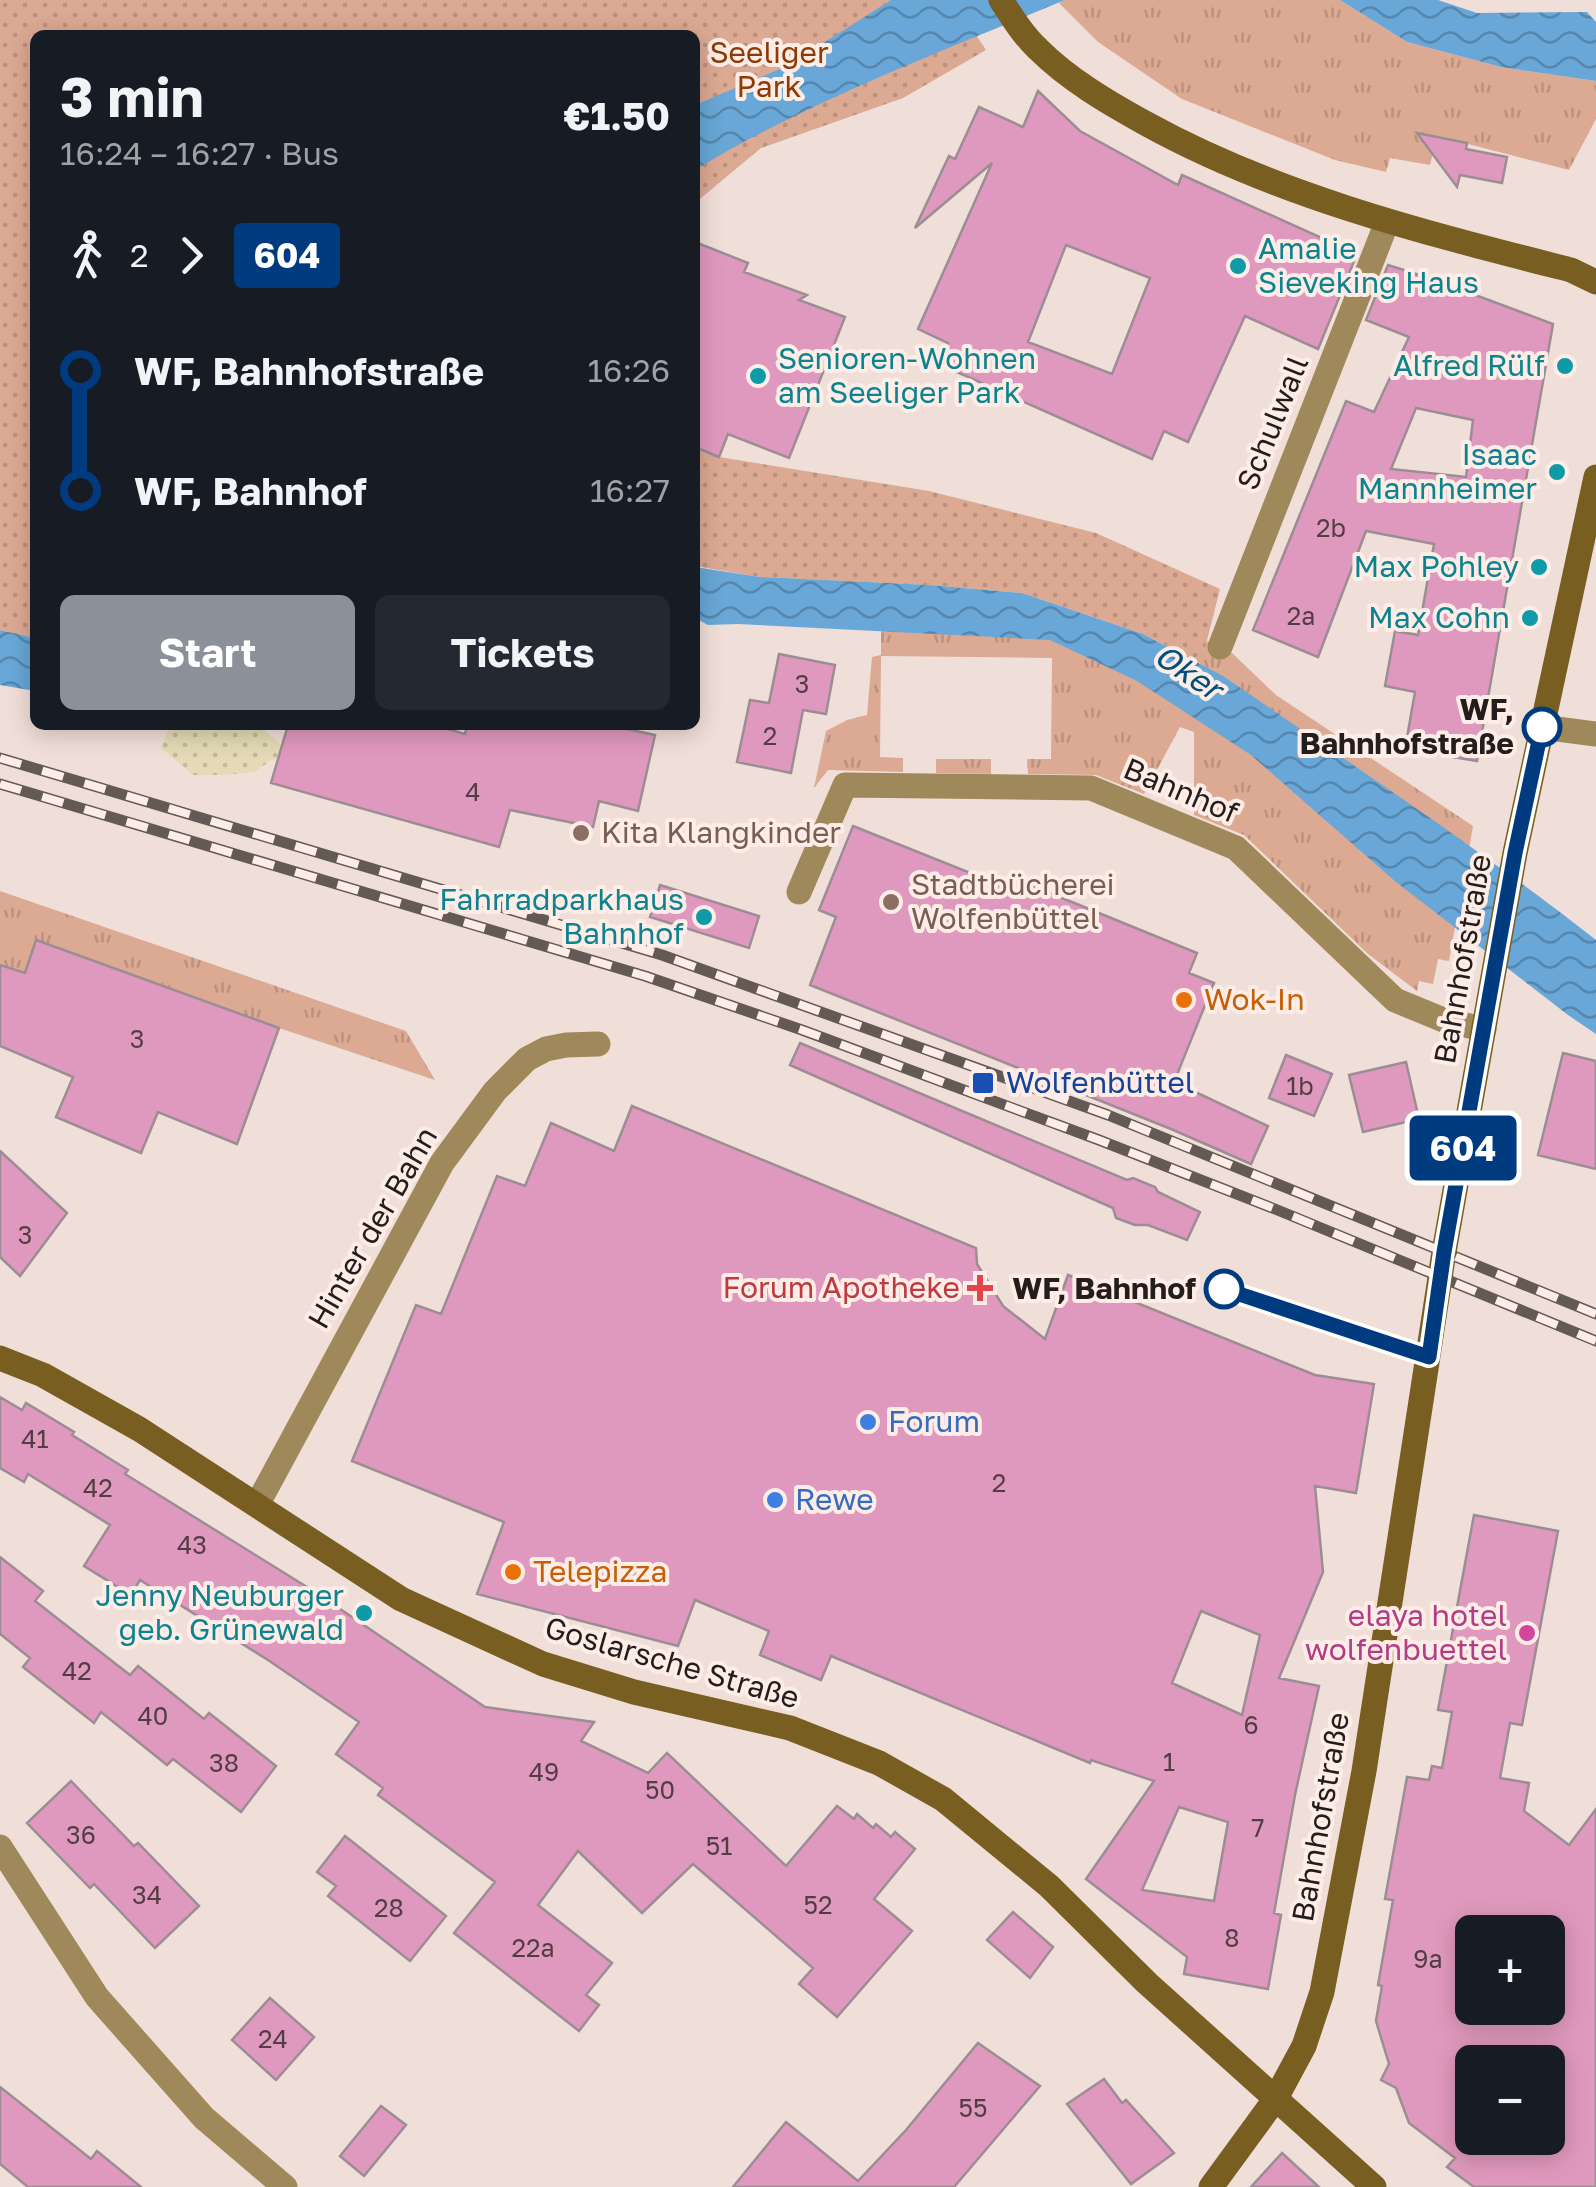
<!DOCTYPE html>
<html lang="en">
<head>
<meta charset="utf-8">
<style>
  :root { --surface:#171b24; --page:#242831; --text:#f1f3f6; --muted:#9ea1a6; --accent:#8c9099 }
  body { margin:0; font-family:"Golos Text",sans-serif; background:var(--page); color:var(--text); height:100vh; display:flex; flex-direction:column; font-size:38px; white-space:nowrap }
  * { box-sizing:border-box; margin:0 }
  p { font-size:32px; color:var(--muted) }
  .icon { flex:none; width:55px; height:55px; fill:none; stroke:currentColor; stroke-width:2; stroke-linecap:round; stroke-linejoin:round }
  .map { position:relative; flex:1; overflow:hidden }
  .side { position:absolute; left:30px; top:30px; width:670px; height:700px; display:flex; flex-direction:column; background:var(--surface); border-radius:15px; box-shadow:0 5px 25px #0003 }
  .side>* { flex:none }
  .badge { padding:0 20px; border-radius:8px; font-size:35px; line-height:65px }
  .controls { position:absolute; left:1455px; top:1915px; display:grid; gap:20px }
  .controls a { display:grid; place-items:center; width:110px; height:110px; border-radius:15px; background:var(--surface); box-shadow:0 5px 25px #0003; font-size:50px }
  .map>.badge { position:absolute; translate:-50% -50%; box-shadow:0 0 0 5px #fff }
  .legs { display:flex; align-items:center; gap:15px; height:110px; padding:0 30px; font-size:32px }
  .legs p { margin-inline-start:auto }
  .headline { display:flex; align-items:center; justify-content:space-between; height:170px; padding:0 30px }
  h1 { font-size:55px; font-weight:700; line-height:75px }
  .cta { display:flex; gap:20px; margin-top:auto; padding:20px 30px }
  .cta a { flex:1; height:115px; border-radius:15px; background:var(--accent); color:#fff; font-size:40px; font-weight:700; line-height:115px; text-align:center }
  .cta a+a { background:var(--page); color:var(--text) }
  ul { padding:0 30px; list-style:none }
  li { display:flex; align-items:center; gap:35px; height:120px; font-size:38px }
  li i { display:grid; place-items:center; width:15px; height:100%; margin:0 12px; background:currentColor }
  li i::after { content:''; width:25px; height:25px; margin:-12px; border:8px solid; border-radius:50%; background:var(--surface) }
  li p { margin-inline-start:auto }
  li:first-child i { background:linear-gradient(#0000 50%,currentColor 0) }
  li:last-child i { background:linear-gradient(currentColor 50%,#0000 0) }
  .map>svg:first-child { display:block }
</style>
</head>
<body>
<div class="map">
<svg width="1596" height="2187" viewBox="0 0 1596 2187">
  <defs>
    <pattern id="grass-tufts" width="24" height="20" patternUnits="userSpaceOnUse" patternTransform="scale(2.5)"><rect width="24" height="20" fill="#dca993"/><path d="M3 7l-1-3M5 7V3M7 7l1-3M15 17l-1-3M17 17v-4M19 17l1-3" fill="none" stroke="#bc917e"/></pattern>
    <pattern id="sand-dots" width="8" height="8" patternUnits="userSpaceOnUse" patternTransform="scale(2.5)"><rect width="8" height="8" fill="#e4dab5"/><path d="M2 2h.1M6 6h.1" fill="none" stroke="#c3bb9b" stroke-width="1.8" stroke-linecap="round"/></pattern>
    <pattern id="park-dots" width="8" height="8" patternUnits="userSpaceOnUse" patternTransform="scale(2.5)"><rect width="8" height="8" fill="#dca993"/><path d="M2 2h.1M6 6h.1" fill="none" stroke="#bc917e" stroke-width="1.8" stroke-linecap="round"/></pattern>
    <pattern id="water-waves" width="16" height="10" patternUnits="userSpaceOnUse" patternTransform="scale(2.5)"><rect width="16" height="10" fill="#68a7d7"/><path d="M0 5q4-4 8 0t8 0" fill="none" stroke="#5587ae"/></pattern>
  </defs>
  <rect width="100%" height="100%" fill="#f0dfd8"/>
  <!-- grass -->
  <path fill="url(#grass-tufts)" d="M 1065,0 L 1340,0 L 1407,42 L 1501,67 L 1596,81 L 1596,119 L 1569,170 L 1437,136 L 1430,165 L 1390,158 L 1386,172 L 1335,160 L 1182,99 L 1098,42 L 1059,3 Z
    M 881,597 L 1200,664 L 1207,641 L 1232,653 L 1276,695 L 1473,826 L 1449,961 L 1438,959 L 1433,984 L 1419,981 L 1417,991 L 1368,954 L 1244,835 L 1194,815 L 1194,732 L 1180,727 L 1144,794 L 1096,775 L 1028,774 L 1027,759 L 1051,759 L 1052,658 L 881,656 L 880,757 L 903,758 L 903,772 L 828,770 L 814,788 L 826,731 L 847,720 L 867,715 L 872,657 L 881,655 Z
    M 936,759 L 991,759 L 991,774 L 936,773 Z
    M 0,891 L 406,1031 L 435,1080 L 279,1028 L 36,941 L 25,973 L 0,965 Z"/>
  <!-- sand -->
  <path fill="url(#sand-dots)" d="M 171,725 L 258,725 L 282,745 L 278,759 L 271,760 L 255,772 L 222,775 L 193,775 L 161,748 Z"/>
  <!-- park -->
  <path fill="url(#park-dots)" d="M 0,0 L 953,0 L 986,50 L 903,98 L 761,148 L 695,203 L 695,35 L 35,35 L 35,638 L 0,630 Z
    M 695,447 L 719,457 L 929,491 L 1096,533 L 1220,589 L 1201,664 L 1143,634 L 1022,593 L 930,585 L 760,577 L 695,566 Z"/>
  <!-- water -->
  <path fill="url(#water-waves)" d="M 891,0 L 1065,0 C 943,51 808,101 695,170 L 695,105 L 787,66 Z
    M 1340,0 L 1438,0 L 1477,13 L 1587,12 L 1596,22 L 1596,81 L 1501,67 L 1407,42 Z
    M 695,567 L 760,577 L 930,585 L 1022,593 L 1143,634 L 1223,676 C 1348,762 1476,846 1596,940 L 1596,1034 L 1568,1015 L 1396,882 L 1251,755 L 1137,681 L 1050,640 L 738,624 L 708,625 L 695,618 Z
    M 0,630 L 35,638 L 35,691 L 0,685 Z"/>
  <!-- building -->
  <path fill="#e099be" stroke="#9c8d94" stroke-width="2.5" fill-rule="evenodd" d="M 1038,91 L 1080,131 L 1178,185 L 1182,175 L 1357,254 L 1318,349 L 1245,316 L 1188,442 L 1164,431 L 1152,459 L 939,364 L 948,343 L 918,329 L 992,163 L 915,228 L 949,156 L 955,159 L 979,107 L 1023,127 ZM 1066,245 L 1150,278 L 1112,374 L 1028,342 Z
    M 1417,133 L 1467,143 L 1466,149 L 1507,157 L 1502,183 L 1460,175 L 1457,187 Z
    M 695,242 L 748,263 L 744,272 L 807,295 L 799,300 L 845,317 L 789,458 L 728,434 L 719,457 L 695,447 Z
    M 1388,265 L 1435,280 L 1553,324 L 1477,761 L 1405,749 L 1415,692 L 1385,686 L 1395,631 L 1418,635 L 1434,544 L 1366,531 L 1318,657 L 1253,630 L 1346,401 L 1374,412 L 1409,337 L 1366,320 ZM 1416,408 L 1473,420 L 1466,477 L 1391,469 Z
    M 779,654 L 835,665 L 826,714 L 803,710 L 791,773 L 737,762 L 750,700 L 769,703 Z
    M 288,725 L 434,725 L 465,734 L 467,725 L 608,725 L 655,735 L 638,811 L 599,801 L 593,827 L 510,810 L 499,847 L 271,783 Z
    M 853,826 L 1010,889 L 1015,879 L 1040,889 L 1197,953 L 1189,973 L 1214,983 L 1174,1082 L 1268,1126 L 1251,1164 L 1171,1129 L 810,985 L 836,917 L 819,910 Z
    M 660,885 L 759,916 L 749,948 L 650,917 Z
    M 36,940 L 279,1028 L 237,1144 L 158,1112 L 141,1153 L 56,1117 L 73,1077 L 0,1046 L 0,965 L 25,973 Z
    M 800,1043 L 1127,1180 L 1133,1178 L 1155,1187 L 1158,1192 L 1200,1212 L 1187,1240 L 1148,1225 L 1135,1225 L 1116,1218 L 1113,1208 L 790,1065 Z
    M 1563,1053 L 1596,1061 L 1596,1169 L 1538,1155 Z
    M 1286,1055 L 1332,1074 L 1314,1116 L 1269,1098 Z
    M 1406,1062 L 1419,1119 L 1363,1132 L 1349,1075 Z
    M 632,1106 L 976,1248 L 977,1264 L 1003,1306 L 1045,1339 L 1068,1275 L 1315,1375 L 1374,1384 L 1356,1493 L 1315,1486 L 1323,1572 L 1279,1678 L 1319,1686 L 1295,1795 L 1274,1913 L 1281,1915 L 1268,1989 L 1184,1974 L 1187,1957 L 1086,1879 L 1154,1781 L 1091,1760 L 1090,1763 L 831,1656 L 821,1680 L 760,1655 L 769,1631 L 695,1600 L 678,1646 L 477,1594 L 504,1522 L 352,1461 L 416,1305 L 441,1314 L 497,1176 L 525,1186 L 551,1123 L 614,1151 ZM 1201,1611 L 1260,1635 L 1242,1715 L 1172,1683 ZM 1179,1807 L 1228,1822 L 1214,1901 L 1142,1890 Z
    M 0,1151 L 67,1213 L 20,1276 L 0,1257 Z
    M 0,1397 L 22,1410 L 26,1403 L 74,1432 L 72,1435 L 128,1470 L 125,1474 L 315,1592 L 485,1707 L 594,1722 L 581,1741 L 648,1773 L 667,1753 L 786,1866 L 837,1806 L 854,1819 L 857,1814 L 873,1828 L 876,1824 L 891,1837 L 895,1832 L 915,1849 L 874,1899 L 912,1931 L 837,2017 L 799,1984 L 813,1968 L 693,1864 L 642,1913 L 578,1851 L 538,1905 L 612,1963 L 586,1995 L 599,2005 L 579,2031 L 454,1933 L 495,1882 L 378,1795 L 383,1788 L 336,1754 L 359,1722 L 268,1660 L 140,1580 L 131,1595 L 84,1566 L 110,1525 L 28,1474 L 24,1482 L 0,1468 Z
    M 1474,1515 L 1558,1531 L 1522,1725 L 1510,1723 L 1500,1778 L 1529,1783 L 1524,1811 L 1569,1845 L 1596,1809 L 1596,2187 L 1474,2187 L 1447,2167 L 1455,2158 L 1409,2123 L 1396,2088 L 1381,2080 L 1389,2064 L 1376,2021 L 1382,1986 L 1378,1985 L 1393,1900 L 1385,1899 L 1407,1777 L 1429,1780 L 1432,1766 L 1442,1768 L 1452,1712 L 1438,1710 ZM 1472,1932 L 1548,1932 L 1548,2008 L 1472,2008 ZM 1472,2062 L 1548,2062 L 1548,2138 L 1472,2138 Z
    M 0,1557 L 43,1591 L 35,1601 L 130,1675 L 138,1666 L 204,1719 L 209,1713 L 276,1766 L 241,1812 L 173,1759 L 167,1765 L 101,1712 L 94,1723 L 23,1667 L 30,1658 L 0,1634 Z
    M 71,1781 L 134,1846 L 138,1843 L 199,1906 L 155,1948 L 94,1884 L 90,1888 L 27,1823 Z
    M 345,1836 L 446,1916 L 410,1961 L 328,1896 L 336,1886 L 317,1872 Z
    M 1013,1912 L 1053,1947 L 1030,1978 L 987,1940 Z
    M 270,1998 L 314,2037 L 276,2080 L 232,2040 Z
    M 978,2043 L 1040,2086 L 954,2187 L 733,2187 L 786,2122 L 858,2181 L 906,2130 Z
    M 1104,2079 L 1122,2103 L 1126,2100 L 1174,2153 L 1131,2184 L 1067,2104 Z
    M 0,2087 L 91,2159 L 97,2151 L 141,2187 L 28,2187 L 0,2164 Z
    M 381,2106 L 406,2125 L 364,2176 L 340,2156 Z
    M 1282,2153 L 1319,2187 L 1251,2187 Z"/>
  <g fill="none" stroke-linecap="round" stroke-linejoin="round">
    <!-- street -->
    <path stroke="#9f8859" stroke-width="25" d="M 1220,647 L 1387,222
      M 1542,727 L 1596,734
      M 799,892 L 845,785 L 1091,788 L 1236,848 L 1395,1000 L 1446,1021 L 1484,1029
      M 257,1505 L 442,1163 L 495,1091 L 527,1059 L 546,1049 L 566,1045 L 598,1044
      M 0,1847 L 97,1997 L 204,2118 L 285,2187"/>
    <!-- secondary -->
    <path stroke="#785e20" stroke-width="25" d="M 1001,0 C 1012,17 1023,35 1038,49 C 1068,79 1107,102 1145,123 C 1277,196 1426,233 1571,270 L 1596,282
      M 0,1358 L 43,1375 L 139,1429 L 401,1599 L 543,1664 L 634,1692 L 790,1728 L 879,1763 L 943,1799 L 1049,1886 L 1147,1983 L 1374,2187
      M 1211,2187 L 1276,2098 L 1304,2046 L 1322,1992 L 1364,1771 L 1444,1252 L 1515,853 L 1596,477"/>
    <!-- rail casing -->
    <g stroke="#635a56" stroke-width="11">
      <path id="rail" d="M 0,758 L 662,955 L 1108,1115 L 1596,1314
        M 0,784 L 645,976 L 802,1030 L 1099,1140 L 1275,1209 L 1596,1341"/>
    </g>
    <!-- rail -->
    <use href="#rail" stroke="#fdede6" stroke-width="8" stroke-dasharray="22" stroke-linecap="butt"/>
  </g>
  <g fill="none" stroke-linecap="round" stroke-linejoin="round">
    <!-- line-1 casing -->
    <g stroke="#fff" stroke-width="22">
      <path id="line-1" d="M 1224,1289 L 1429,1357 L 1444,1252 L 1515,853 L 1542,727"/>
    </g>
    <!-- line-1 -->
    <use href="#line-1" stroke="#003b80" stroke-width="15"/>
  </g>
  <!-- markers -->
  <g fill="#0f9aa8" stroke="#fdede6" stroke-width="4">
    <circle cx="1238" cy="266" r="10"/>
    <circle cx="1565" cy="366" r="10"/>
    <circle cx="758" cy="376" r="10"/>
    <circle cx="1557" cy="472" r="10"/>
    <circle cx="1539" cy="567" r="10"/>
    <circle cx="1530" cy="618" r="10"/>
    <circle cx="704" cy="917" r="10"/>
    <circle cx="364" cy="1613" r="10"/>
  </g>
  <g fill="#fff" stroke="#003b80" stroke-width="5">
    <circle cx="1542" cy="727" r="18"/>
    <circle cx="1224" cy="1289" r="18"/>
  </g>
  <g fill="#8d6e63" stroke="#fdede6" stroke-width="4">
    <circle cx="581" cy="833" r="10"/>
    <circle cx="891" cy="902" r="10"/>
  </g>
  <g fill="#e8710a" stroke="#fdede6" stroke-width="4">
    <circle cx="1184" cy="1000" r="10"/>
    <circle cx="513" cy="1572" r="10"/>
  </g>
  <rect fill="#1a4fb4" stroke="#fdede6" stroke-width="4" x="971" y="1071" width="24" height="24" rx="5"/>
  <path fill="#e0444e" stroke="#fdede6" stroke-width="4" d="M975 1273h10v10h10v10h-10v10h-10v-10h-10v-10h10z"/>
  <g fill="#3f7fe0" stroke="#fdede6" stroke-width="4">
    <circle cx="868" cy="1422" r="10"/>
    <circle cx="775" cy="1500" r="10"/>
  </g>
  <circle fill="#d1479c" stroke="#fdede6" stroke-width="4" cx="1527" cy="1633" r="10"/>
  <g text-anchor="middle" stroke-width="8" stroke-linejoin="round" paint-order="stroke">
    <!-- number labels -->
    <g font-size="25" fill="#523d44">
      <text x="1331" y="537">2b</text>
      <text x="1301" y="625">2a</text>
      <text x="802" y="693">3</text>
      <text x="770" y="745">2</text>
      <text x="473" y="801">4</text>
      <text x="137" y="1048">3</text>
      <text x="1300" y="1095">1b</text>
      <text x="25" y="1244">3</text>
      <text x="35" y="1448">41</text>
      <text x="999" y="1492">2</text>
      <text x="98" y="1497">42</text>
      <text x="192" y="1554">43</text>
      <text x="77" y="1680">42</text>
      <text x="153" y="1725">40</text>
      <text x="1251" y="1734">6</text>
      <text x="1169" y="1771">1</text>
      <text x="224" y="1772">38</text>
      <text x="544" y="1781">49</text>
      <text x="660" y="1799">50</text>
      <text x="1258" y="1837">7</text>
      <text x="81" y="1844">36</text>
      <text x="719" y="1855">51</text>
      <text x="147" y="1904">34</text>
      <text x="818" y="1914">52</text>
      <text x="389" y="1917">28</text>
      <text x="1232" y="1947">8</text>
      <text x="533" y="1957">22a</text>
      <text x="1428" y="1968">9a</text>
      <text x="273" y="2048">24</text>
      <text x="973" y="2117">55</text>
    </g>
    <!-- park labels -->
    <g font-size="30" fill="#8d3a06" stroke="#fdede6">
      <text x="769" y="63">Seeliger<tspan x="769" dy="34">Park</tspan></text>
    </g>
    <!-- culture labels -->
    <g font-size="30" fill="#0d838f" stroke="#fdede6" text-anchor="end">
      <text x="1258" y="259" text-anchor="start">Amalie<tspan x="1258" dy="34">Sieveking Haus</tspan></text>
      <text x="778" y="369" text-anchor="start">Senioren-Wohnen<tspan x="778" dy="34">am Seeliger Park</tspan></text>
      <text x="1545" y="376">Alfred Rülf</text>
      <text x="1537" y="465">Isaac<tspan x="1537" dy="34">Mannheimer</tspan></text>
      <text x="1519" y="577">Max Pohley</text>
      <text x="1510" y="628">Max Cohn</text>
      <text x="684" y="910">Fahrradparkhaus<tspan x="684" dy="34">Bahnhof</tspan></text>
      <text x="344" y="1606">Jenny Neuburger<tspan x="344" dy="34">geb. Grünewald</tspan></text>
    </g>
    <!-- street labels -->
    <g font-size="30" fill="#231e1b" stroke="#fdede6">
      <text transform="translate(1273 423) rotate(-68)" y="10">Schulwall</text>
      <text transform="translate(1181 791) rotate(23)" y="10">Bahnhof</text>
      <text transform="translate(1463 959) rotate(-80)" y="10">Bahnhofstraße</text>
      <text transform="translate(373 1228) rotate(-60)" y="10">Hinter der Bahn</text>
      <text transform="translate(672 1663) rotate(16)" y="10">Goslarsche Straße</text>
      <text transform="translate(1321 1817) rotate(-80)" y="10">Bahnhofstraße</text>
    </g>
    <!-- stop labels -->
    <g font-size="30" font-weight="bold" fill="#231e1b" stroke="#fdede6" text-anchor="end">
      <text x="1514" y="720">WF,<tspan x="1514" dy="34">Bahnhofstraße</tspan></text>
      <text x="1196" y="1299">WF, Bahnhof</text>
    </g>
    <!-- education labels -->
    <g font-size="30" fill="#785e54" stroke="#fdede6" text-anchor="start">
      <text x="601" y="843">Kita Klangkinder</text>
      <text x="911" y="895">Stadtbücherei<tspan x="911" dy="34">Wolfenbüttel</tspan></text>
    </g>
    <!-- food labels -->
    <g font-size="30" fill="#c56008" stroke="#fdede6" text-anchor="start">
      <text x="1204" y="1010">Wok-In</text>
      <text x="533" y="1582">Telepizza</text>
    </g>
    <!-- transit labels -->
    <g font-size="30" fill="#164399" stroke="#fdede6" text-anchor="start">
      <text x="1006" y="1093">Wolfenbüttel</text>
    </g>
    <!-- health labels -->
    <g font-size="30" fill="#be3a42" stroke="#fdede6" text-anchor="end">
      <text x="960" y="1298">Forum Apotheke</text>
    </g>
    <!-- shop labels -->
    <g font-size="30" fill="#366cbe" stroke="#fdede6" text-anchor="start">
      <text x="888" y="1432">Forum</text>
      <text x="795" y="1510">Rewe</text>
    </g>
    <!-- hotel labels -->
    <g font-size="30" fill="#b23c85" stroke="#fdede6" text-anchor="end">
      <text x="1507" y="1626">elaya hotel<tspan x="1507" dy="34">wolfenbuettel</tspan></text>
    </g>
    <!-- water labels -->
    <g font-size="32" font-style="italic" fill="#00507e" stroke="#fdede6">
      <text transform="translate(1188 672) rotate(34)" y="11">Oker</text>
    </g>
  </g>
</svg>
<div class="controls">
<a>+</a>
<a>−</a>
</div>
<b class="badge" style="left:1463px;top:1148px;background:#003b80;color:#fff">604</b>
<section class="side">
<div class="headline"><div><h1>3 min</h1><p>16:24 – 16:27 · Bus</p></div><b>€1.50</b></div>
<div class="legs"><svg class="icon" aria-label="walk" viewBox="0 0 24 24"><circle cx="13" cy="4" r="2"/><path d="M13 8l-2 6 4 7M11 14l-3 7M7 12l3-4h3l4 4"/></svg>2<svg class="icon" aria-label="forward" viewBox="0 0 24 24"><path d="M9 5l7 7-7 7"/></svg><b class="badge" style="background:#003b80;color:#fff">604</b></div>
<ul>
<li><i style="color:#003b80"></i><b>WF, Bahnhofstraße</b><p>16:26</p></li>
<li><i style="color:#003b80"></i><b>WF, Bahnhof</b><p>16:27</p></li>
</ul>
<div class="cta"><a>Start</a><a>Tickets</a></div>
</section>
</div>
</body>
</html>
